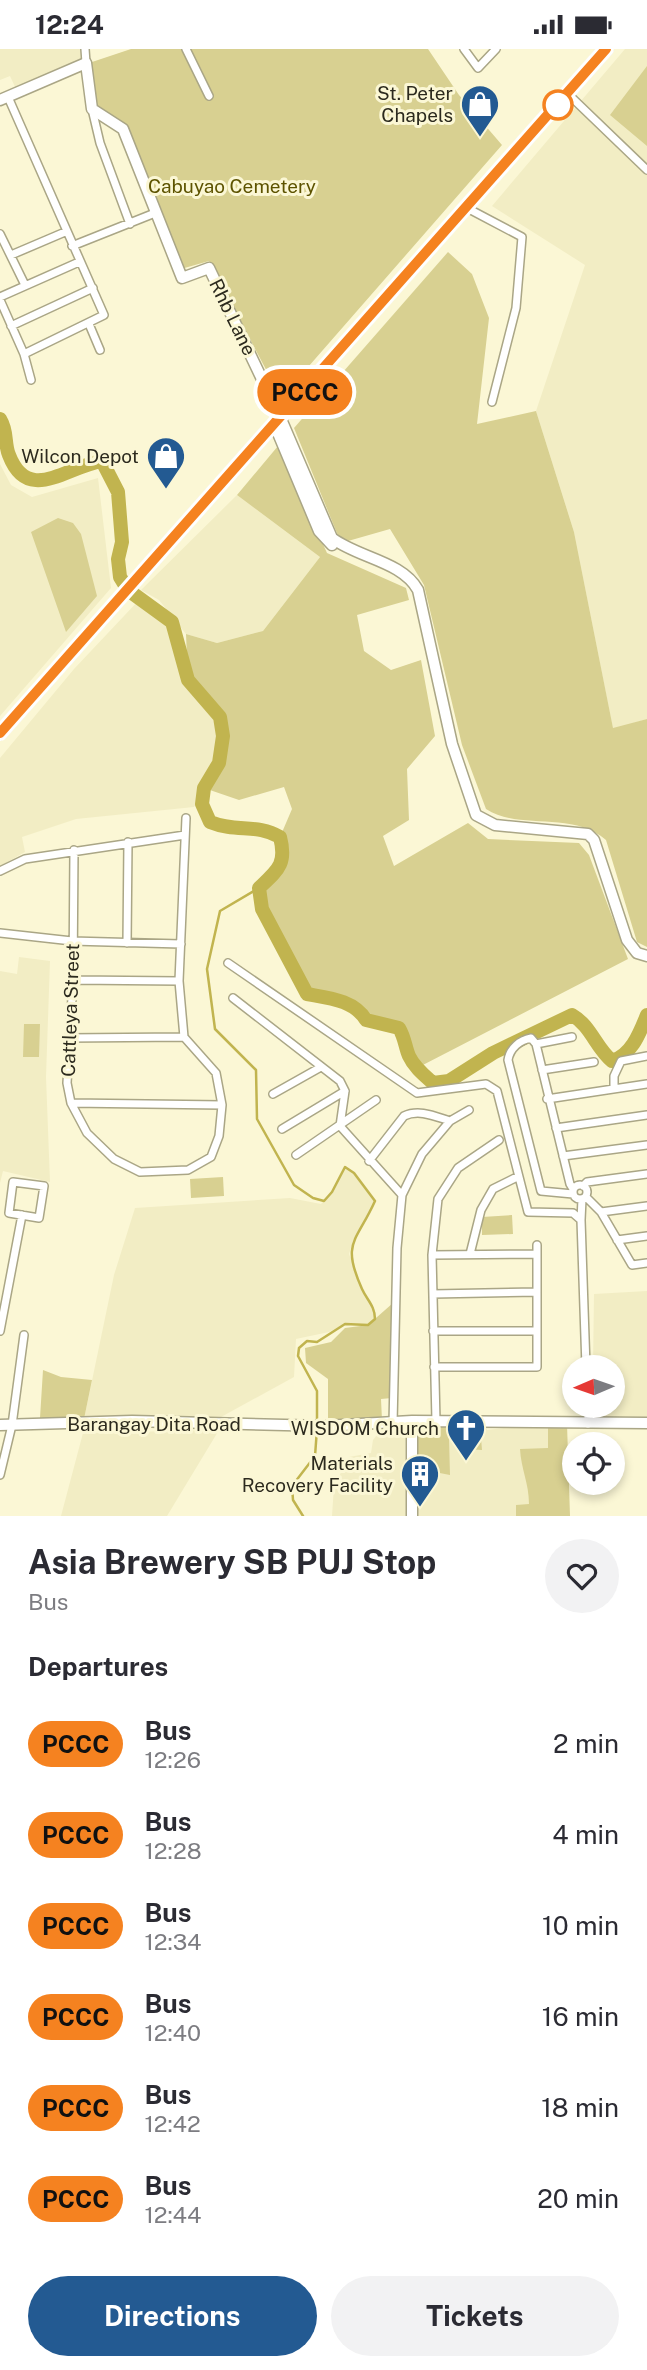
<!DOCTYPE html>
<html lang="en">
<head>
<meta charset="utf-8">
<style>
  :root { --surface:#fff; --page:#f2f2f3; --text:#2b2b33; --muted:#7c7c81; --accent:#235a92 }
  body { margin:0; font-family:"Public Sans",sans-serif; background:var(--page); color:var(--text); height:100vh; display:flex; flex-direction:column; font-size:26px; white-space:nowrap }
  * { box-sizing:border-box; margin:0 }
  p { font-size:23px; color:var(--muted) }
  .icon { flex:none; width:38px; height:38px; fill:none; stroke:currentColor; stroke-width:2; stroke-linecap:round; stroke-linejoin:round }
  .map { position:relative; height:1467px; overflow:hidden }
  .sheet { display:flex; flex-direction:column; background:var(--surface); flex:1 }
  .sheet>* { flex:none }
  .badge { padding:0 14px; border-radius:23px; font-size:24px; line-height:46px }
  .needle { width:46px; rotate:268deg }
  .controls { position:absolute; left:562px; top:1306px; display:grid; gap:14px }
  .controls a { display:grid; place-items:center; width:63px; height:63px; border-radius:50%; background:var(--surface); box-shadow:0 4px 10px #0003; font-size:35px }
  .map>.badge { position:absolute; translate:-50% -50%; box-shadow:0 0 0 4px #fff }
  h2 { padding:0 28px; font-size:26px; line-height:63px }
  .round { display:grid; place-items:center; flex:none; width:74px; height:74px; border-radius:37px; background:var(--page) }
  .headline { display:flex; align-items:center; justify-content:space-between; height:119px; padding:0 28px }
  h1 { font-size:33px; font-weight:700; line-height:52px }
  .primary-button { display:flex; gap:14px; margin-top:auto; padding:14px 28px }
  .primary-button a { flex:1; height:80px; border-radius:42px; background:var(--accent); color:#fff; font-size:28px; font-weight:700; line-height:80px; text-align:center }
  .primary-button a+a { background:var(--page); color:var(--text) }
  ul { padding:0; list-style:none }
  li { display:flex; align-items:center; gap:21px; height:91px; padding:0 28px }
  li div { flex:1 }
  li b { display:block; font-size:26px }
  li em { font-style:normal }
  li .badge { min-width:77px; font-weight:700; text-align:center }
  .status { display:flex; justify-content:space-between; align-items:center; height:49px; padding:0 35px; background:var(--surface); direction:ltr }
  .status svg { height:19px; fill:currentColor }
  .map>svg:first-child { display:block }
</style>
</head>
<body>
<div class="status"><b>12:24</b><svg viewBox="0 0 49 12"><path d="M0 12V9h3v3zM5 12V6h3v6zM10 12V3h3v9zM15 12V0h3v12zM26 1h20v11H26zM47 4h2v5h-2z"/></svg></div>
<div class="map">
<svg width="647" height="1467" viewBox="0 0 647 1467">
  <rect width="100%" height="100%" fill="#fbf7d5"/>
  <!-- built -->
  <path fill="#f2edc4" d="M 0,0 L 81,0 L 82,14 L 17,42 L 10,27 L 0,31 Z
    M 625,0 L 647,0 L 647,670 L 613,680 L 574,483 L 536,362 L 585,216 L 492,157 Z
    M 0,415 L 11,436 L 32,448 L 98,429 L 111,539 L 0,667 Z
    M 237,446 L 320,508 L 263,582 L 217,594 L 186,585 L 159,551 L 141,541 Z
    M 140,550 L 172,573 L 188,631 L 220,668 L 223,687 L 219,714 L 194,758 L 76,770 L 22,788 L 25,803 L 0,817 L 0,709 L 74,620 Z
    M 19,908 L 50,912 L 46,1028 L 50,1133 L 3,1122 L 0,1134 L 0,922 L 17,925 Z
    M 345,1118 L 354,1124 L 375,1152 L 353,1192 L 349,1205 L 363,1243 L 375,1261 L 375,1270 L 368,1276 L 345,1275 L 329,1283 L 296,1290 L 294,1328 L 221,1368 L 84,1370 L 114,1226 L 135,1159 L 290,1149 L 321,1155 L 332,1143 Z
    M 647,1242 L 647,1379 L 593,1380 L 593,1356 L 612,1356 L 612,1318 L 593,1318 L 594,1245 Z
    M 548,1374 L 570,1467 L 414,1467 L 414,1375 L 485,1377 L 487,1381 Z
    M 405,1379 L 406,1467 L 332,1467 L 334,1437 L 349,1408 L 371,1404 L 373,1391 L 381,1381 Z
    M 219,1381 L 167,1467 L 61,1467 L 83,1384 Z"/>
  <!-- green -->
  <path fill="#d8d091" d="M 131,0 L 428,0 L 459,46 L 502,96 L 281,349 L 209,212 L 181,220 L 124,75 L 96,58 L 89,14 Z
    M 647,17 L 647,97 L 610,66 Z
    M 448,203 L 472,225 L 489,269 L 477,375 L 536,362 L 574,483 L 613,679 L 647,670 L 647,898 L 637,893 L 606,791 C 571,761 520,782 486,760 L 462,696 L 424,536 L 390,480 L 341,494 L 294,379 Z
    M 278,397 L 327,504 L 406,539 L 409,551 L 357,566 L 364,602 L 391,621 L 421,611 L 435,687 L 407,720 L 409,771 L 383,787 L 394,817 L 468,774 L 488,790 L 579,794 L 589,806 L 628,910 L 419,1018 C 408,1005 407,993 399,979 L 366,971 C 353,951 329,949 307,945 C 289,911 265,878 259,839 L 277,822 L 285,806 L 280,788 L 292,760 L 284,738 L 239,751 L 204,739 C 216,720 234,687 218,665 C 209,652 197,644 188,631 L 186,585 L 217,594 L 263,582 L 320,508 L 237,446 Z
    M 58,469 L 73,474 L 81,485 L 97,547 L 66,583 L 31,483 Z
    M 24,975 L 40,975 L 39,1008 L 23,1008 Z
    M 223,1128 L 224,1147 L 191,1149 L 190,1130 Z
    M 512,1166 L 513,1185 L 482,1186 L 482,1168 Z
    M 393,1254 L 392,1349 L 381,1350 L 382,1371 L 328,1371 L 328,1330 L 306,1314 L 305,1299 L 331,1293 L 345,1279 L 368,1276 Z
    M 43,1321 L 61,1328 L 92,1331 L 84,1370 L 40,1369 Z
    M 548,1374 L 567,1375 L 570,1467 L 516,1467 L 516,1456 L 529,1455 C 529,1434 521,1420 520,1400 L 548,1399 Z
    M 414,1375 L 480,1377 L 482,1401 L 464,1400 L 462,1387 L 449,1389 L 450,1426 L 414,1419 Z"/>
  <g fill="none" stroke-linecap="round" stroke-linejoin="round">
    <!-- stream -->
    <path stroke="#c1b44f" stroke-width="2.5" d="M 259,839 L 220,862 L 207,920 L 215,980 L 256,1021 L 257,1070 L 294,1136 L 313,1149 L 324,1152 L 332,1143 L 345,1118 L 354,1124 L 375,1152 C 356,1194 341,1193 362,1240 C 367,1251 375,1257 375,1270 L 368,1276 L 345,1275 L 317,1293 L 307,1292 L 299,1299 L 298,1307 L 317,1342 L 317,1373
      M 303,1467 L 293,1451 L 292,1437 L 315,1407 L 317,1380"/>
    <!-- river -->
    <path stroke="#c1b44f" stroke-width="14" d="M 0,370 C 8,383 4,394 9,406 C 28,456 67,417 102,412 L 118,443 L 122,493 L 118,510 L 120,528 L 128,541 L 172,573 L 188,631 L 220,668 L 223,687 L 219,714 L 204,739 L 202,755 L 210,773 C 237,784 256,774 280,788 C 287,815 278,821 259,839 L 262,860 L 307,945 C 329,949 354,951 366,971 L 399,979 C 405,989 405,998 409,1007 C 414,1018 424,1026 433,1034 L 449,1032 L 493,1004 L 572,966 C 591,977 596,999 612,1012 C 632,1006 640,983 647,966"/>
    <!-- street casing -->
    <g stroke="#aaa686" stroke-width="10">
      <path id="street" d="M 85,0 L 86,14
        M 186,0 L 209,47
        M 464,0 L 478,19 L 496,0
        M 567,44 L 647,121
        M 8,48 L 104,266 L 24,305
        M 92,60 L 100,94 L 130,175
        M 467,159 L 522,188 L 516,259 L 492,353
        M 0,185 L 25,236
        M 72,197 L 155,164
        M 11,206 L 65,183
        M 0,248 L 79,213
        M 0,251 L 24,305 L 31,331
        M 89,275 L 100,301
        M 11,277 L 93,239
        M 74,801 L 73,931 L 67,1034 L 71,1054 L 87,1084 L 114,1110 L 140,1123 L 188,1121 L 211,1108 L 219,1087 L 222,1056 L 216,1024 L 184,988 L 179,932 L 186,769
        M 0,822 L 25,810 L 185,786
        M 0,884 L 72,892 L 181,895
        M 127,894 L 128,793
        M 228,914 L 417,1044 L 486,1035 L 497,1042 L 528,1163 L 573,1164 L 581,1171 L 586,1318
        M 73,931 L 179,932
        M 233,949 L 340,1032 L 345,1042 L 340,1077 L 402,1146
        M 68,989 L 184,988
        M 536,995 L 572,988
        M 542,1021 L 594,1013
        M 614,1039 L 614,1027 L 621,1012 L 647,1007
        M 273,1045 L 321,1018
        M 547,1050 L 647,1035
        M 71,1054 L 222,1056
        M 556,1079 L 647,1066
        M 282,1080 L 345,1042
        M 296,1106 L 376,1051
        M 563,1107 L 647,1096
        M 369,1112 L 404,1067 C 419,1060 434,1067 450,1072
        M 13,1133 L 44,1137 L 39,1169 L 9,1164 Z
        M573 1143a7 7 0 1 1 14 0a7 7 0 1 1-14 0Z
        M 583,1137 L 587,1133 L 647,1125
        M 573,1145 L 541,1142 L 508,1011 C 510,999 520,991 531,989 L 536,995 L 570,1135 L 573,1140
        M 586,1148 L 601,1163 L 632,1216 L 647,1214
        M 601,1163 L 647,1157
        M 581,1171 L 582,1150
        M 617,1191 L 647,1187
        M 470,1205 L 481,1161 L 493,1140 L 517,1128
        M 432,1206 L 536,1205
        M 433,1245 L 537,1243
        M 0,1282 L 22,1166
        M 433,1282 L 536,1282
        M 434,1318 L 537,1318 L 537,1196
        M 588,1356 L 588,1375
        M 436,1372 L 432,1206 L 438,1150 L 458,1119 L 499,1091
        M 393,1375 L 397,1199 L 402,1146 L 422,1105 L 450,1072 L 469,1061
        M 0,1426 L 12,1376 L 24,1286"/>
    </g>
    <!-- secondary casing -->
    <g stroke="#aaa686" stroke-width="13">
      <path id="secondary" d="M 0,51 L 86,14 L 92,60 L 123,80 L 182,229 L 209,219 L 281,370 L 332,489 C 358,509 402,512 418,541 L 452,695 L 476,766 L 495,776 L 588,785 L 594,791 L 627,891 L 637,904 L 647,907
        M 275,377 L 319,482 L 332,496
        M 412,1372 L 412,1467
        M 0,1376 L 132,1372 L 325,1377 L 412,1372 L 647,1374"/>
    </g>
    <!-- highway casing -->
    <g stroke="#aaa686" stroke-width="15">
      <path id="highway" d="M 0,684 L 606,0"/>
    </g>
    <!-- street -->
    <use href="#street" stroke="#fff" stroke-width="7"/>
    <!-- secondary -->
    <use href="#secondary" stroke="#fff" stroke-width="10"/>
    <!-- highway -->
    <use href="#highway" stroke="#fff" stroke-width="12"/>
  </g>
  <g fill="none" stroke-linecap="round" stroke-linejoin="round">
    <!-- line casing -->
    <g stroke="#fff" stroke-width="16">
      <path id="line" d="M 0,684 L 606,0"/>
    </g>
    <!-- line -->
    <use href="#line" stroke="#f58220" stroke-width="10"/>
  </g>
  <!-- icons -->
  <defs>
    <g id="shop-pin" transform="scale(2.0125)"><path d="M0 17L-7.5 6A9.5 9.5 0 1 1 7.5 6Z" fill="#235a92" stroke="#fbf7d5"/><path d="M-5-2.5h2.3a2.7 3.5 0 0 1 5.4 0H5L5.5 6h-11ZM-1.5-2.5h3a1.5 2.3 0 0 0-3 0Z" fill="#fff"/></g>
    <g id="church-pin" transform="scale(2.0125)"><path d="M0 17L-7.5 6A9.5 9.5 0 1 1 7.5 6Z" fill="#235a92" stroke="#fbf7d5"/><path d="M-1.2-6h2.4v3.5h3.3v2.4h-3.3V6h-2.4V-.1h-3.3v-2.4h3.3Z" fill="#fff"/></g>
    <g id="building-pin" transform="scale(2.0125)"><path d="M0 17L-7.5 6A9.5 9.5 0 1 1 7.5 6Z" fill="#235a92" stroke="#fbf7d5"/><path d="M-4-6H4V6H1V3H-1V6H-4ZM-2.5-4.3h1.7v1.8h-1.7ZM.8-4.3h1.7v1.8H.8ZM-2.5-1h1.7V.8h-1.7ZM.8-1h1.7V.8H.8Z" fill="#fff"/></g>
  </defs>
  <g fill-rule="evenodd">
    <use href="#shop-pin" x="480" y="55"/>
    <use href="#shop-pin" x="166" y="407"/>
    <use href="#church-pin" x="466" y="1379"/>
    <use href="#building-pin" x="420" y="1425"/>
  </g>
  <!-- markers -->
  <circle fill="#fff" stroke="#f58220" stroke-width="3.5" cx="558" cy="56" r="14"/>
  <g text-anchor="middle" stroke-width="6" stroke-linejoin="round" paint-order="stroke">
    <!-- poi labels -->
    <g font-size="19" fill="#2c2a1e" stroke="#fbf7d5" text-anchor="end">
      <text x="453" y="51">St. Peter<tspan x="453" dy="22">Chapels</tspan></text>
      <text x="139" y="414">Wilcon Depot</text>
      <text x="439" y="1386">WISDOM Church</text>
      <text x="393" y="1421">Materials<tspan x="393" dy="22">Recovery Facility</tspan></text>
    </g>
    <!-- park labels -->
    <g font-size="19" fill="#5d5300" stroke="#fbf7d5">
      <text x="232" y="144">Cabuyao Cemetery</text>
    </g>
    <!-- street labels -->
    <g font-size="19" fill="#2c2a1e" stroke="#fbf7d5">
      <text transform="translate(233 268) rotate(64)" y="7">Rhb Lane</text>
      <text transform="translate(70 961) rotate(-88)" y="7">Cattleya Street</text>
      <text x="154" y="1382">Barangay Dita Road</text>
    </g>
  </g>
</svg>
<div class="controls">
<a><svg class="needle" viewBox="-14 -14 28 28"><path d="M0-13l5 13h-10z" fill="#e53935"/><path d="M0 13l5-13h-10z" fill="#7c7c81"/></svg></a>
<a><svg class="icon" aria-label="locate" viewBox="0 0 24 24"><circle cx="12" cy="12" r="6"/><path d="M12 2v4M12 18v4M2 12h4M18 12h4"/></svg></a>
</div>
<b class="badge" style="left:305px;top:343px;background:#f58220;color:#111">PCCC</b>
</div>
<section class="sheet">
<div class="headline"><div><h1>Asia Brewery SB PUJ Stop</h1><p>Bus</p></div><a class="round"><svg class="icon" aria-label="heart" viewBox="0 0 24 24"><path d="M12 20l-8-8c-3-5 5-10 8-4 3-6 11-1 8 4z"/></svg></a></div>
<h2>Departures</h2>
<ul>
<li><span class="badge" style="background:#f58220;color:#111">PCCC</span><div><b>Bus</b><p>12:26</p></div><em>2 min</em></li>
<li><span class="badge" style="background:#f58220;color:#111">PCCC</span><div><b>Bus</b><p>12:28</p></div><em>4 min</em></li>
<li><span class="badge" style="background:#f58220;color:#111">PCCC</span><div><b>Bus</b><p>12:34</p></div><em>10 min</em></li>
<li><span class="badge" style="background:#f58220;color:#111">PCCC</span><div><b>Bus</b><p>12:40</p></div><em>16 min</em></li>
<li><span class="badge" style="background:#f58220;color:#111">PCCC</span><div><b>Bus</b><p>12:42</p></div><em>18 min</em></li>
<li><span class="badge" style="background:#f58220;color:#111">PCCC</span><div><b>Bus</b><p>12:44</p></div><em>20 min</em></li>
</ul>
<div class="primary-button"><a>Directions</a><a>Tickets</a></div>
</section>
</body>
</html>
